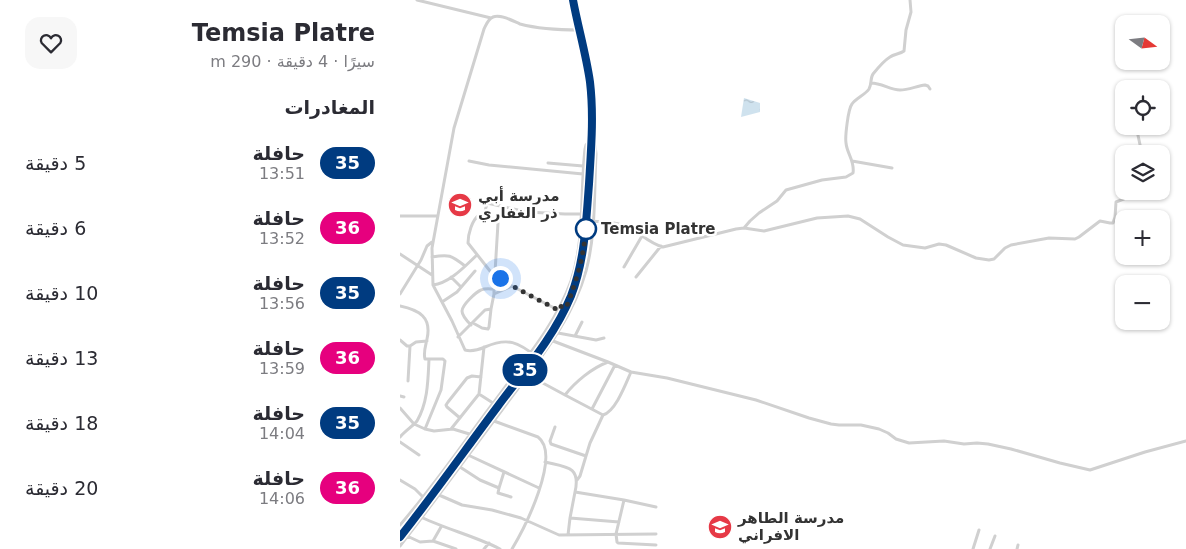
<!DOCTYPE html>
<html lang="ar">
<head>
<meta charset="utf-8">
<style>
  :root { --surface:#fff; --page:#f7f7f7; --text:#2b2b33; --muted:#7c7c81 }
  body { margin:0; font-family:"DejaVu Sans",Cairo,sans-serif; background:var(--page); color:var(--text); direction:rtl; height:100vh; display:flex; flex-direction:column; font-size:19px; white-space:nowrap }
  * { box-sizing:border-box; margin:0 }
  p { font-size:16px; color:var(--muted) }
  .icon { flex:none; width:28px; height:28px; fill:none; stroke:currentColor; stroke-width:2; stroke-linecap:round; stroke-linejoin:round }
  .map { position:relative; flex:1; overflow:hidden; direction:ltr }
  .sheet { display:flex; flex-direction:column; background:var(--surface); width:400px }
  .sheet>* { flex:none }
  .badge { padding:0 10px; border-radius:16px; font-size:18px; line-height:32px }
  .needle { width:32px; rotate:105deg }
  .buttons { position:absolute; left:715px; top:15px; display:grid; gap:10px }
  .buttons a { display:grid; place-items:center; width:55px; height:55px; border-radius:10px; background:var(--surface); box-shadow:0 1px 4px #0004; font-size:25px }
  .you { position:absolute; width:25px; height:25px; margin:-12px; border:4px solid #fff; border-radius:50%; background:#1a73e8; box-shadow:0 0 0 8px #1a73e833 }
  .map>.badge { position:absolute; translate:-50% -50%; box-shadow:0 0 0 2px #fff }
  h2 { padding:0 25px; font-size:19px; line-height:45px }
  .round { display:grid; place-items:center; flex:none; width:52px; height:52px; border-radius:15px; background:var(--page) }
  .headline { display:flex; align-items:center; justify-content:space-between; height:85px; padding:0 25px }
  h1 { font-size:24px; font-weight:700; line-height:38px }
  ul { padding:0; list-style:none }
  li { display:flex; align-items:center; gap:15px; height:65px; padding:0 25px }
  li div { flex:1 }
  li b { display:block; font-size:19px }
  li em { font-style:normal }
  li .badge { min-width:55px; font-weight:700; text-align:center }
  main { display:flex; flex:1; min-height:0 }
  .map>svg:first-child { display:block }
</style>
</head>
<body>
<main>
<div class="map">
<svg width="786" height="549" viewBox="0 0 786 549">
  <defs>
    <pattern id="water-ripples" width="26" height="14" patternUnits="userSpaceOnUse" patternTransform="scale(1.25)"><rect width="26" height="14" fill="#cfe2ee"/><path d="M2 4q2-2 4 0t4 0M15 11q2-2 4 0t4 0" fill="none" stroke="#b2c2cd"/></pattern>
  </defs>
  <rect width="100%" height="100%" fill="#fff"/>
  <!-- water -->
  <path fill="url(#water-ripples)" d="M 344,98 L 360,103 L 360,112 L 341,117 Z"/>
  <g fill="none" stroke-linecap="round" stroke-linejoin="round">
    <!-- street -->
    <path stroke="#d0d0d0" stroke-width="3" d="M 17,0 L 91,18
      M 471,83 C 482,83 490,90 500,90 C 508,90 517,86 525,85 L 528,86 L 530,89
      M 736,126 L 742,154
      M 69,161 L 89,165 L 183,174
      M 452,161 L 492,168
      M 148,163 L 183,166
      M 0,216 L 37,216
      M 84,216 L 96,220 L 98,223 L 94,289
      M 180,221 C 197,222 216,220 232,229 C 242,235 251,244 263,247 L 336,229 L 344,228 L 364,231 L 417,218 L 448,216 L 460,219 L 488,237 L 503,245 L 525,248 L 539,244 L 546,245 L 576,258 L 589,260 L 594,259 L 605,248 L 611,245 L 649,238 L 675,239 L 679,237 L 700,221 L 710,223 L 713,223 L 715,217 L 716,202 L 744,191
      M 344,228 L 350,221 L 359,213 L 377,201 L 386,190 L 422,180 L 446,177 L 453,173 C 455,161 447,154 446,143 C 445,137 448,109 452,104 C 456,98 465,95 469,89 C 472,84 470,78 473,74 C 477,69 485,60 490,57 C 494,54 500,54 504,51 L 506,30 L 511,12 L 510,0
      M 0,254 L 32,275
      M 32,257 C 49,254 51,255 65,266
      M 224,267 L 242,236
      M 51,277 L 61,287
      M 236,277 L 261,246
      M 33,285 C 50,283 65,266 77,255
      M 112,286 L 95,276 L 90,271 L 68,243 C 68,234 72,220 79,215 L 84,216 L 87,203 L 127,212 L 165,214 L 180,214
      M 0,294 L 21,260 L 27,246 L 32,242
      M 42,302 L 57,292 L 75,271
      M 0,306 C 19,310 32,317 27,339 C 26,345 23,352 25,359 L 43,359 L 45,361 L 41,390 L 25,429
      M 73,323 L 82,328 L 88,329 L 89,327 L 91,309
      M 71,325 C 67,321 62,316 62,311 C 62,305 76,292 81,290 C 85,288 90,289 94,289 L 94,294 L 112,286 L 158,310
      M 158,333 L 196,340 L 204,338
      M 175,336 L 182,322
      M 58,337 L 85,310 L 91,309 L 94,294
      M 0,340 L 7,346 L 10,346 L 16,342 L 27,341
      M 153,341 L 208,362
      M 137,357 C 118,342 108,337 85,347 C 78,350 72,352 65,350 L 52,321 L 33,285 L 32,248 L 54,128 L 84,29 C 86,25 88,19 93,17 C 101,14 113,21 120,24 C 139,29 159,30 179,30
      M 128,375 L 165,395 C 175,382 192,368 208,362 L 231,372 L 267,378 L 356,400 L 409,418 L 431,424 L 439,425 L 461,425 L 479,429 L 488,433 L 496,439 L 509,443 L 544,441 L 564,444 L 577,443 L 588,444 L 611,449 L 660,463 L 690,470 L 745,452 L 786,441
      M 8,381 L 10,346
      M 79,394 L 93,403
      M 165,395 L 203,415
      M 0,396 L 4,397
      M 0,408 L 14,424 L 25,429 L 34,431 L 53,429 L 76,436
      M 192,409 L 215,365
      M 60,418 L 47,407 L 46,405 L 48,402 L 67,378 L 72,376 L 81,377
      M 94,421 L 138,437 C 162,455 124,529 112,549
      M 155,427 L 150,441 L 151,444 L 186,456 L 190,443 L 203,415 C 216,411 226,383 231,372
      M 51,429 L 79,394 L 84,347
      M 0,437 C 4,432 14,425 17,421 C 28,402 28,380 29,359
      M 0,442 L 19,455
      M 68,455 L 139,488
      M 145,462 C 166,467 181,466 175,492 L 224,500
      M 60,467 L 80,480 L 99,488 L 104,472
      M 0,480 L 15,489 L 23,497
      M 177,480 L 180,476 L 186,456
      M 99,488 L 98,493 L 111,497
      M 39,495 L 62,505 L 92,510 L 121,518 L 159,535 L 256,534
      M 256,507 L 224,500 L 216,534 L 217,542 L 218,543 L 256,545
      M 17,515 C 44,529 73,535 100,549
      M 170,518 L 175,492
      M 0,525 C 34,486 63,443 94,402 C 122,363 155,326 171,281 C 185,240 180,192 185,149 L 186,145 L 192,138 L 195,146 L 196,154 C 194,193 196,234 186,271 C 171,324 134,366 102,410 C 68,455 35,501 0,546
      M 168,535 L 170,518 L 219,522
      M 7,536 L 20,542 L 33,541 L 56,549
      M 33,541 L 41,527
      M 84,549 L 89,543
      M 573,549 L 579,530
      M 590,549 L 595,536
      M 617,549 L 618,545"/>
    <!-- secondary -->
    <path stroke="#bdbdbd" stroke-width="4.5" d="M 0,537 L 136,356 L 159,321 L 174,287 L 179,270 L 184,247 L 192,122 L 190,80 L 173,0"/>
  </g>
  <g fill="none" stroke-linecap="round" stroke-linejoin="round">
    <!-- line casing -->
    <g stroke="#fff" stroke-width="11">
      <path id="line" d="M 0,537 C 34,494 65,450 98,406 C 124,371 154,337 171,296 C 185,260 186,222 189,184 C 191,150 194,116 190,82 C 186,54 178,27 173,0"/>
    </g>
    <!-- line -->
    <use href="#line" stroke="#003b80" stroke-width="8"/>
    <!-- walk -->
    <path stroke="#333" stroke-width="5" stroke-dasharray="0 9" d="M 100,278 L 116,288 L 158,310 L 160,306 L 166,308 C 177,279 184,257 186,226 L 186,229"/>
  </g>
  <!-- icons -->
  <defs>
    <g id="school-disc" transform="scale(1.25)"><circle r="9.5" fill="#e63946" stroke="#fff"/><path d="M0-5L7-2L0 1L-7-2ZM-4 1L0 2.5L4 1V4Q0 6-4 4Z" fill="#fff"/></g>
  </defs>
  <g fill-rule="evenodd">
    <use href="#school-disc" x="60" y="205"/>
    <use href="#school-disc" x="320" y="527"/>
  </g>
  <!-- markers -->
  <circle fill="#fff" stroke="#003b80" stroke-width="2.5" cx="186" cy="229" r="10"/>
  <g text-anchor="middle" stroke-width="5" stroke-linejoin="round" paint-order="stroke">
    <!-- poi labels -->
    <g font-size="15" font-weight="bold" fill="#333" stroke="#fff" text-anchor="start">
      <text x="78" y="201">مدرسة أبي<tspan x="78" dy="17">ذر الغفاري</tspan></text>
      <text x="338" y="523">مدرسة الطاهر<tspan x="338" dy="17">الافراني</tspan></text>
    </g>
    <!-- stop labels -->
    <g font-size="15" font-weight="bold" fill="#333" stroke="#fff" text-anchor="start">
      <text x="201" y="234">Temsia Platre</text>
    </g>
  </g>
</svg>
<div class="buttons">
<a><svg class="needle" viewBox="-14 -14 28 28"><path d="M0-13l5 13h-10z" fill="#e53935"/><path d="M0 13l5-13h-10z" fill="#7c7c81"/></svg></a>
<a><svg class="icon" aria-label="locate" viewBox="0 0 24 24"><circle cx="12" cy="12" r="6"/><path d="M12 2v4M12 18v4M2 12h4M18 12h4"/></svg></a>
<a><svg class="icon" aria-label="layers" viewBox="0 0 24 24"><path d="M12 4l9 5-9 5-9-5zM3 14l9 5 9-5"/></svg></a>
<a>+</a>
<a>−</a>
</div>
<div class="you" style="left:100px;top:278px"></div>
<b class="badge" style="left:125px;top:370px;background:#003b80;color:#fff">35</b>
</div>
<section class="sheet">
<div class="headline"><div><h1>Temsia Platre</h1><p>سيرًا · 4 دقيقة · 290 m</p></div><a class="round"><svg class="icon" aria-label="heart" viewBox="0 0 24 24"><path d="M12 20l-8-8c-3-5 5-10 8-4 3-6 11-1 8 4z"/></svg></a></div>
<h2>المغادرات</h2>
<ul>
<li><span class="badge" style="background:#003b80;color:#fff">35</span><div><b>حافلة</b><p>13:51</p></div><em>5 دقيقة</em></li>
<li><span class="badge" style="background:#e6007e;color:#fff">36</span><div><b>حافلة</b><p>13:52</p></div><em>6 دقيقة</em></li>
<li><span class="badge" style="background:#003b80;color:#fff">35</span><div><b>حافلة</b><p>13:56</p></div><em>10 دقيقة</em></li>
<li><span class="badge" style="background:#e6007e;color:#fff">36</span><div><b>حافلة</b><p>13:59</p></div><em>13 دقيقة</em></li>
<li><span class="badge" style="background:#003b80;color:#fff">35</span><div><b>حافلة</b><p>14:04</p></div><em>18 دقيقة</em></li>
<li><span class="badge" style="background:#e6007e;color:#fff">36</span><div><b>حافلة</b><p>14:06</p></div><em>20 دقيقة</em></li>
</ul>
</section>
</main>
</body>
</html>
